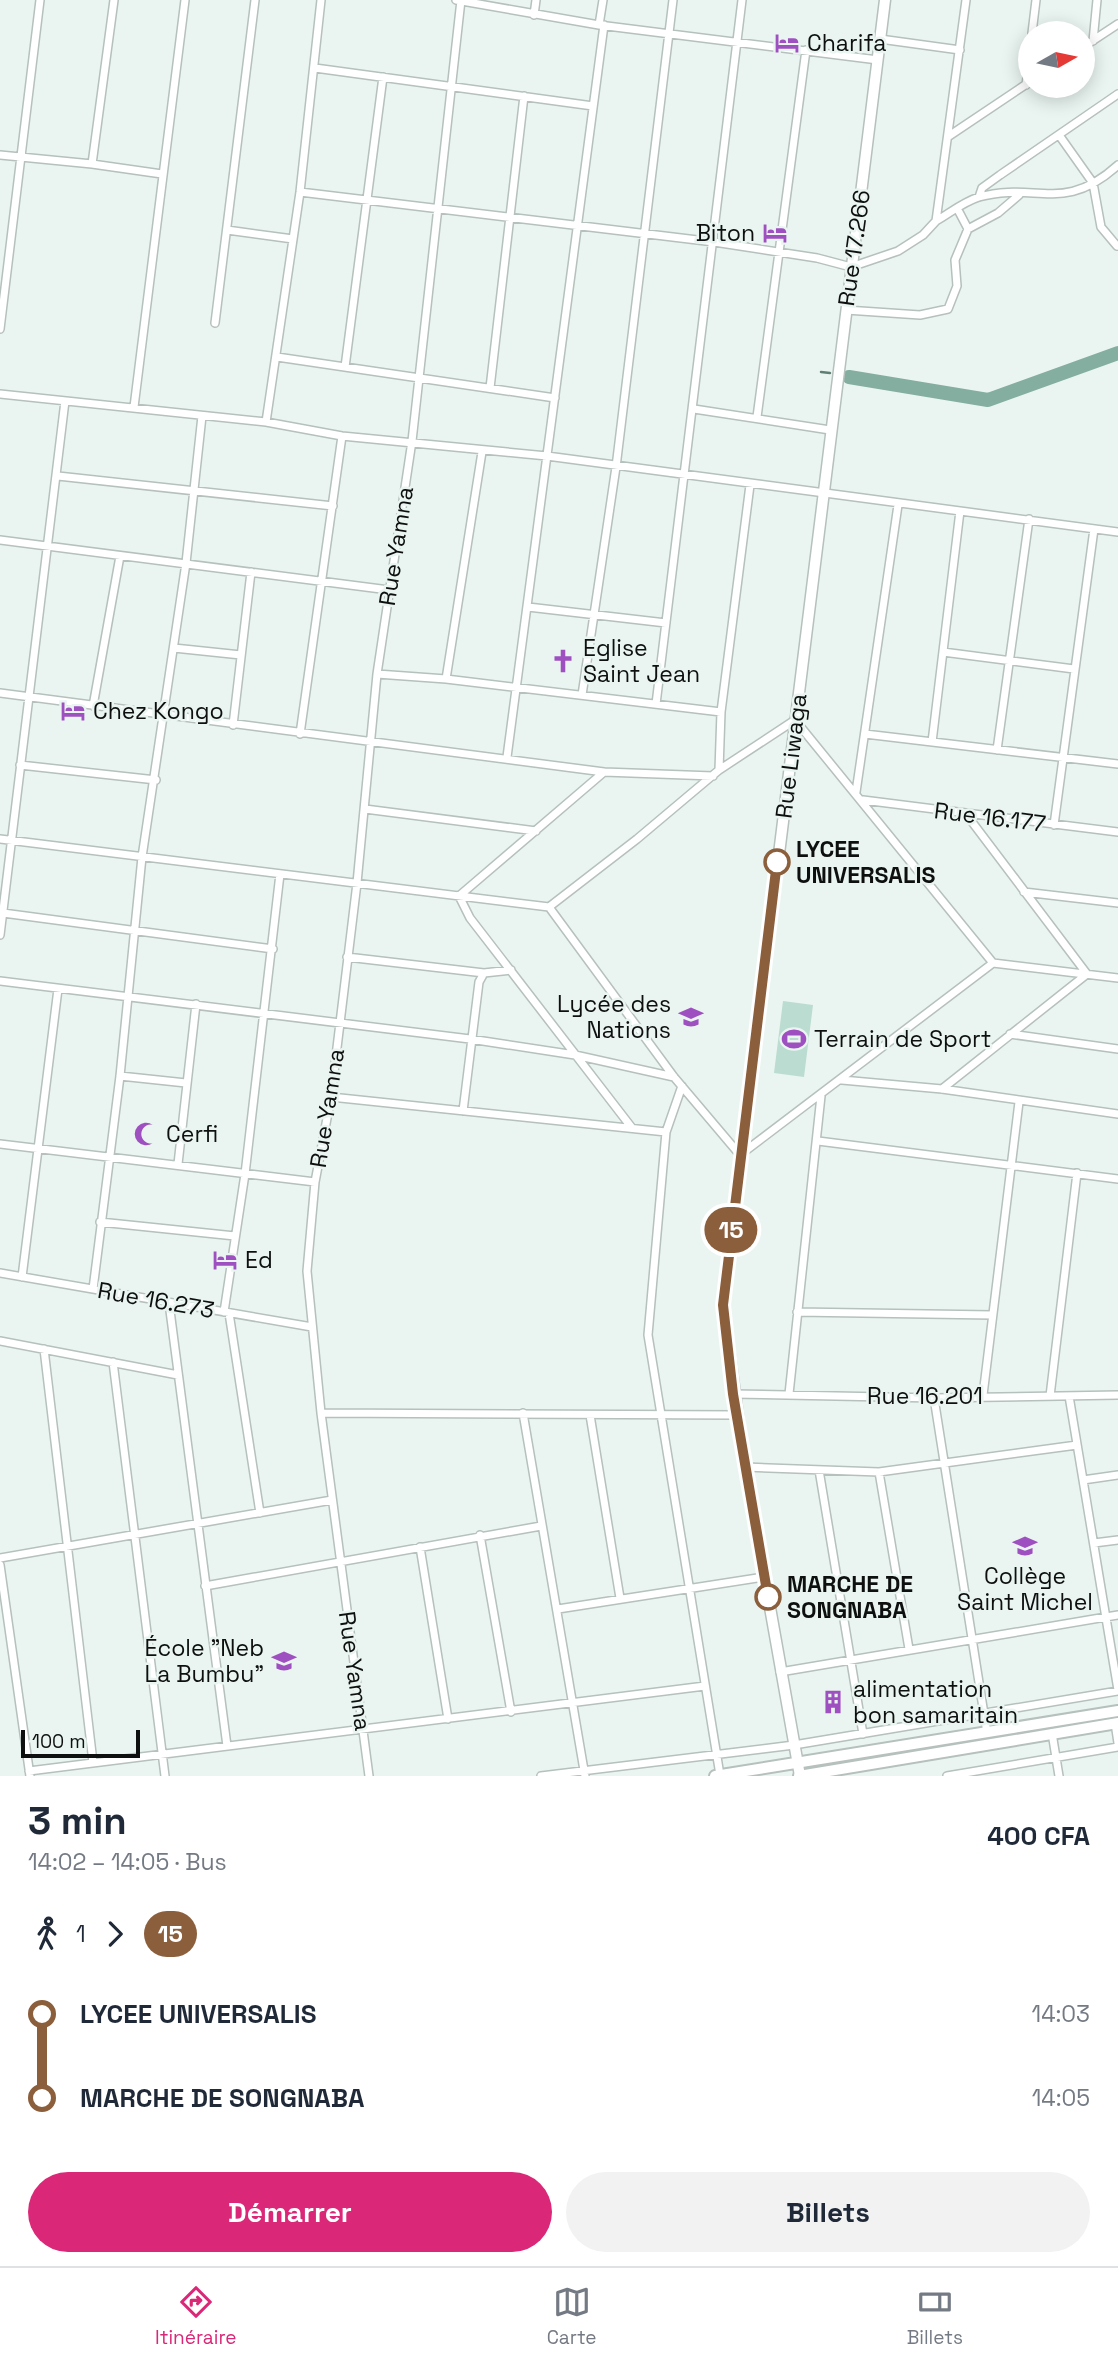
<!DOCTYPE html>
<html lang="fr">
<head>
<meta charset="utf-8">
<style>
  :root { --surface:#fff; --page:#f2f2f3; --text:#1f2937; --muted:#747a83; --line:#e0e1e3; --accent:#db2777 }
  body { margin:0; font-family:"Space Grotesk",sans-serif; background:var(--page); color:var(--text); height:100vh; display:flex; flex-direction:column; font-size:26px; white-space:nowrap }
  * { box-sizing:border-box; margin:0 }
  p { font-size:23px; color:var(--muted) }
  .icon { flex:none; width:38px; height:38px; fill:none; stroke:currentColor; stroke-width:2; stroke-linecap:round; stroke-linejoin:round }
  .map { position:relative; height:1776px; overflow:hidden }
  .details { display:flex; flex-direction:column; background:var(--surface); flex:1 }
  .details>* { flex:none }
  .badge { padding:0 14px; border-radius:23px; font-size:24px; line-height:46px }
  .needle { width:46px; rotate:81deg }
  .tools { position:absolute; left:1018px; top:21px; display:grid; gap:14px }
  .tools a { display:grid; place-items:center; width:77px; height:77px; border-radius:50%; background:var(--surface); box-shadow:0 4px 18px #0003; font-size:35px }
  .scale { position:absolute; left:21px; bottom:18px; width:119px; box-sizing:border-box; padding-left:7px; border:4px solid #0d100f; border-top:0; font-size:19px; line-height:24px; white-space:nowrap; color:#0d100f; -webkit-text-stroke:5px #eaf5f1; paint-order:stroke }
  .map>.badge { position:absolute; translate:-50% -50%; box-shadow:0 0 0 4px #fff }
  .legs { display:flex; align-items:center; gap:10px; height:77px; padding:0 28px; font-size:23px }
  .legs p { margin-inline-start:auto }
  .overview { display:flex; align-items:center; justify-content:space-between; height:119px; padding:0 28px }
  h1 { font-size:38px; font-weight:700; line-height:52px }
  .action { display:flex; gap:14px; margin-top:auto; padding:14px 28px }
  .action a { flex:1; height:80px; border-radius:42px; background:var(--accent); color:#fff; font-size:28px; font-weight:700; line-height:80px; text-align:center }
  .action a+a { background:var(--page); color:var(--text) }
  ul { padding:0 28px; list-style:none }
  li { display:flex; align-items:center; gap:24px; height:84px; font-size:26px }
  li i { display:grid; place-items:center; width:10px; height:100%; margin:0 9px; background:currentColor }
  li i::after { content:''; width:18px; height:18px; margin:-9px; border:5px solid; border-radius:50%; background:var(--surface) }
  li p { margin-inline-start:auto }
  li:first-child i { background:linear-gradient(#0000 50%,currentColor 0) }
  li:last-child i { background:linear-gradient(currentColor 50%,#0000 0) }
  .tabs { display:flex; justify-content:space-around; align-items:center; height:98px; border-top:2px solid var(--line); background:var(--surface); font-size:19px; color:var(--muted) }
  .tabs a { display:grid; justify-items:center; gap:4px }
  .tabs .active { color:var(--accent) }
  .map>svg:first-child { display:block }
</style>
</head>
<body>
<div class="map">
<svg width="1118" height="1776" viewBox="0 0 1118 1776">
  <rect width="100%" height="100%" fill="#eaf5f1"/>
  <!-- green -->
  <path fill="#bbdcd0" d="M 783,1001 L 813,1005 L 804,1077 L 774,1073 Z"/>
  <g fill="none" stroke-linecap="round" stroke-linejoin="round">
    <!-- stream -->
    <path stroke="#607f74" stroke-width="2.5" d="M 821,372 L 830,373"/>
    <!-- river -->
    <path stroke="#84aea0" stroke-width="14" d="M 849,377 L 988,400 L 1118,353"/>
    <!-- street casing -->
    <g stroke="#b6c0bc" stroke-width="10">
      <path id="street" d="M 114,0 L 92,164 L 162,174
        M 456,0 L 599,25 L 878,60
        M 534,15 L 536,0
        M 599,25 L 603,0
        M 1032,33 L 1036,0
        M 880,39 L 960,50
        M 1093,41 L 1097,0
        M 1083,47 L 1118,24
        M 315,68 L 593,106
        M 1026,85 L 1031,45
        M 1059,135 L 1093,183 L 1101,227 L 1117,246
        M 949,136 L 1031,81
        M 0,155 L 92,164
        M 300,192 L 714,242 L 817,258 L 851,267 L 898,251 L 923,235 L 936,221 L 966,0
        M 979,197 L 982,188 L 1000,175 L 1118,94
        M 936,221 C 950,213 963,202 979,197 C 1035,181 1063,215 1118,165
        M 968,229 L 998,213 L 1019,195
        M 227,230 L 293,239
        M 846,310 L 920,315 L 948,309 L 957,286 L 955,260 L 968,229 L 957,208
        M 215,323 L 255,0
        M 0,329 L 40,0
        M 277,357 L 555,398
        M 345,367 L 383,77
        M 490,388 L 524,96
        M 0,394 L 266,422 L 342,436 L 547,456 L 1118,532
        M 134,407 L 185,0
        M 694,409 L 830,430
        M 757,417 L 806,50
        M 266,422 L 300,192 L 321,0
        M 58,476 L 333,506
        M 0,540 L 389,590
        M 528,607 L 666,623
        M 174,648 L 241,655
        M 943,652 L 1074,669
        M 377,674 L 446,679 L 721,712
        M 446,679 L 482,452
        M 0,693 L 604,772
        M 582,695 L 616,467 L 673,0
        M 656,704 L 742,0
        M 93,706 L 120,556
        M 233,725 L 251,572
        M 300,734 L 342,436
        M 865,734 L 1118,764
        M 932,742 L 960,511
        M 997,750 L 1029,519
        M 507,757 L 604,25
        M 20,765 L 156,780
        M 719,770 L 721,712 L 750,485
        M 856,792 L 898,505
        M 863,800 L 1118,832
        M 365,809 L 536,831
        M 1054,825 L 1094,529
        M 0,839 L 549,907 L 637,839 L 719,770 L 795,720 L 993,963
        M 1024,892 L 1118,903
        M 549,907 L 674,1077 L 740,1155 L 993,963
        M 3,913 L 273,949
        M 0,935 L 65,401
        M 347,957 L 484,973
        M 993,963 L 1118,978
        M 0,981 L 470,1039 L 575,1055 L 674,1077
        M 1010,1034 L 1118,1049
        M 120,1076 L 186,1083
        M 842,1080 L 942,1089 L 1118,1114
        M 682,1086 L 666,1132 L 648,1335 L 720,1775
        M 942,1089 L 1087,974 L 966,814
        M 331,1097 L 666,1132
        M 463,1111 L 479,982 L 484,973 L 511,970
        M 632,1128 L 470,918 L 459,896 L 604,772 L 713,776
        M 818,1141 L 1118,1179
        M 0,1144 L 315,1182
        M 178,1164 L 196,1004
        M 100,1222 L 235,1236
        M 0,1273 L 312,1327
        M 22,1277 L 58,989
        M 93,1289 L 120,1076 L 142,857 L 186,563 L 202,416
        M 169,1303 L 227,1746
        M 224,1312 L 245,1174 L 280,874
        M 797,1312 L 992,1315
        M 229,1313 L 260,1513
        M 0,1341 L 178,1375
        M 44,1349 L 93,1762
        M 113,1362 L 165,1776
        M 733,1394 L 934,1398 L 1118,1395
        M 789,1394 L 821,1096
        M 983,1395 L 1019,1102
        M 1050,1396 L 1077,1173
        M 1069,1396 L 1118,1690
        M 934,1398 L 987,1733
        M 321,1413 L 737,1415
        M 523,1413 L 585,1776
        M 590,1415 L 620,1598
        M 745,1467 L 879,1472 L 1077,1445
        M 819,1470 L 863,1734
        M 879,1472 L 909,1649
        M 1083,1480 L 1118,1475
        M 480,1535 L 511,1712
        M 1094,1543 L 1118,1540
        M 420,1547 L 448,1719
        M 0,1558 L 332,1500
        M 0,1565 L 30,1776
        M 205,1586 L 541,1526
        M 558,1609 L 764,1577
        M 780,1672 L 1118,1615
        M 1115,1723 L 1118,1743
        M 1052,1733 L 1059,1776
        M 29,1771 L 705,1686
        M 369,1776 L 321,1413 L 307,1271 L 315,1182 L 331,1097 L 357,883 L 377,674 L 412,441 L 461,0
        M 541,1776 L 794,1745 L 1118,1691
        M 947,1776 L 1118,1747"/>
    </g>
    <!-- secondary casing -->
    <g stroke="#b6c0bc" stroke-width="13">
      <path id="secondary" d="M 800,1776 L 745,1467 L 723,1305 L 885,0"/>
    </g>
    <!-- primary casing -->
    <g stroke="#b6c0bc" stroke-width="14">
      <path id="primary" d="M 715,1776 L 1118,1711
        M 799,1776 L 1118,1723"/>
    </g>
    <!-- street -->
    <use href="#street" stroke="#fff" stroke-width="7"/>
    <!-- secondary -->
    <use href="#secondary" stroke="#fff" stroke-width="10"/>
    <!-- primary -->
    <use href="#primary" stroke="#fff" stroke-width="10"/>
  </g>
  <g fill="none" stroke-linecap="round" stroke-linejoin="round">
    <!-- line-1 casing -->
    <g stroke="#fff" stroke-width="16">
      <path id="line-1" d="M 768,1597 L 733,1394 L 723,1305 L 777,862"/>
    </g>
    <!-- line-1 -->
    <use href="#line-1" stroke="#8b5e3c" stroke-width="10"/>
  </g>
  <!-- icons -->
  <defs>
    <g id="hotel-bare" transform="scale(1.89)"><path d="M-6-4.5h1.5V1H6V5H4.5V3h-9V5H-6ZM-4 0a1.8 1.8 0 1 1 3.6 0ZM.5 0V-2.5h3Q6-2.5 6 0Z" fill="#9f50c0" stroke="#eaf5f1" stroke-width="2.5" paint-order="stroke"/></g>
    <g id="church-bare" transform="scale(1.89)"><path d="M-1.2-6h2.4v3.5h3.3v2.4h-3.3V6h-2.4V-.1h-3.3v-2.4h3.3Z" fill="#9f50c0" stroke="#eaf5f1" stroke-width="2.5" paint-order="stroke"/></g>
    <g id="school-bare" transform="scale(1.89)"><path d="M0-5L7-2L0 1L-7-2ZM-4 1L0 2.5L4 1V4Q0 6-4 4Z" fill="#9f50c0" stroke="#eaf5f1" stroke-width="2.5" paint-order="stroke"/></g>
    <g id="stadium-bare" transform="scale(1.89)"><path d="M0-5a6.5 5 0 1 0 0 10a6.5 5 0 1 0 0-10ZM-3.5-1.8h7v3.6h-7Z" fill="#9f50c0" stroke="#eaf5f1" stroke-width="2.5" paint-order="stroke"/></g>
    <g id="mosque-bare" transform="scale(1.89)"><path d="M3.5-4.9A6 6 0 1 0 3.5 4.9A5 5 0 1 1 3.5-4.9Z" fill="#9f50c0" stroke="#eaf5f1" stroke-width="2.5" paint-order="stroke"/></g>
    <g id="building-bare" transform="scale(1.89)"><path d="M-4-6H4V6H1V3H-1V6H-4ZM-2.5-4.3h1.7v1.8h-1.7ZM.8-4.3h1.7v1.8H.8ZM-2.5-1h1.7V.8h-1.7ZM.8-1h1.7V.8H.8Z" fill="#9f50c0" stroke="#eaf5f1" stroke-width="2.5" paint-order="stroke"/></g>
  </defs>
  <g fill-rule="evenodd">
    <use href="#hotel-bare" x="787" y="43"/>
    <use href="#hotel-bare" x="775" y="233"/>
    <use href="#church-bare" x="563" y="661"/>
    <use href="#hotel-bare" x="73" y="711"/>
    <use href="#school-bare" x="691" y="1017"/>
    <use href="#stadium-bare" x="794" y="1039"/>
    <use href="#mosque-bare" x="146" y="1134"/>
    <use href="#hotel-bare" x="225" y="1260"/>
    <use href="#school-bare" x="1025" y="1546"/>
    <use href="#school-bare" x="284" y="1661"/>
    <use href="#building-bare" x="833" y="1702"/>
  </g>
  <!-- markers -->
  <g fill="#fff" stroke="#8b5e3c" stroke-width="3.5">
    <circle cx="777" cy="862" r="12"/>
    <circle cx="768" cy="1597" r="12"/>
  </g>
  <g text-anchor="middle" stroke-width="5" stroke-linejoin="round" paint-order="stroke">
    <!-- poi labels -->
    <g font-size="23" fill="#0d100f" stroke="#eaf5f1" text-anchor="start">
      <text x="807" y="51">Charifa</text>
      <text x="755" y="241" text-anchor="end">Biton</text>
      <text x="583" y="656">Eglise<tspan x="583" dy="26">Saint Jean</tspan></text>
      <text x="93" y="719">Chez Kongo</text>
      <text x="671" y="1012" text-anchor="end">Lycée des<tspan x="671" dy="26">Nations</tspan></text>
      <text x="814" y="1047">Terrain de Sport</text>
      <text x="166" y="1142">Cerfi</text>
      <text x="245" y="1268">Ed</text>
      <text x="1025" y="1584" text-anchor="middle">Collège<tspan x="1025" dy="26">Saint Michel</tspan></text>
      <text x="264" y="1656" text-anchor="end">École "Neb<tspan x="264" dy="26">La Bumbu"</tspan></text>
      <text x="853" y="1697">alimentation<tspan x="853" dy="26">bon samaritain</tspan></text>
    </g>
    <!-- street labels -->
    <g font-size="23" fill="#0d100f" stroke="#eaf5f1">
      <text transform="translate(854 248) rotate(-82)" y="8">Rue 17.266</text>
      <text transform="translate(396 546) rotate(-81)" y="8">Rue Yamna</text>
      <text transform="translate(791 756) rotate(-83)" y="8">Rue Liwaga</text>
      <text transform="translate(990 817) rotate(7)" y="8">Rue 16.177</text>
      <text transform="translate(327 1108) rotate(-81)" y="8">Rue Yamna</text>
      <text transform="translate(156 1300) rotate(10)" y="8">Rue 16.273</text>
      <text x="925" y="1404">Rue 16.201</text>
      <text transform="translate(355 1671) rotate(82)" y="8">Rue Yamna</text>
    </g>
    <!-- stop labels -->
    <g font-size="23" font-weight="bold" fill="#0d100f" stroke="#eaf5f1" text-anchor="start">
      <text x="796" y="857">LYCEE<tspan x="796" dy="26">UNIVERSALIS</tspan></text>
      <text x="787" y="1592">MARCHE DE<tspan x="787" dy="26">SONGNABA</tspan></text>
    </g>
  </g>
</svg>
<div class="tools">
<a><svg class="needle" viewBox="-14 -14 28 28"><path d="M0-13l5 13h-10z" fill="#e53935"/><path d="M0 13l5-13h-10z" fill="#747a83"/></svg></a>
</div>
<div class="scale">100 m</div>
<b class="badge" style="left:731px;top:1230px;background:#8b5e3c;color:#fff">15</b>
</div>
<section class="details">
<div class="overview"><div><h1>3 min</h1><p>14:02 – 14:05 · Bus</p></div><b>400 CFA</b></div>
<div class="legs"><svg class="icon" aria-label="walk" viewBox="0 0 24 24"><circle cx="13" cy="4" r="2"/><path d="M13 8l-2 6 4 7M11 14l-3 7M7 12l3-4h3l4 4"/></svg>1<svg class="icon" aria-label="forward" viewBox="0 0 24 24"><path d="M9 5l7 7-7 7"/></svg><b class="badge" style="background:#8b5e3c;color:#fff">15</b></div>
<ul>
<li><i style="color:#8b5e3c"></i><b>LYCEE UNIVERSALIS</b><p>14:03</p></li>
<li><i style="color:#8b5e3c"></i><b>MARCHE DE SONGNABA</b><p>14:05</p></li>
</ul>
<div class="action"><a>Démarrer</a><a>Billets</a></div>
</section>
<nav class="tabs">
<a class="active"><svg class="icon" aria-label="directions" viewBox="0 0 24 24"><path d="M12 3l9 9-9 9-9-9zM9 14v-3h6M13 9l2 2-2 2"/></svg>Itinéraire</a>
<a><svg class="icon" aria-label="map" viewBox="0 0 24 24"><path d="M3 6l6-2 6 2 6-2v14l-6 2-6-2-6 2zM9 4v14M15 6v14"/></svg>Carte</a>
<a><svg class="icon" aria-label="tickets" viewBox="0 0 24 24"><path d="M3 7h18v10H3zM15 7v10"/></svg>Billets</a>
</nav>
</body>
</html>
